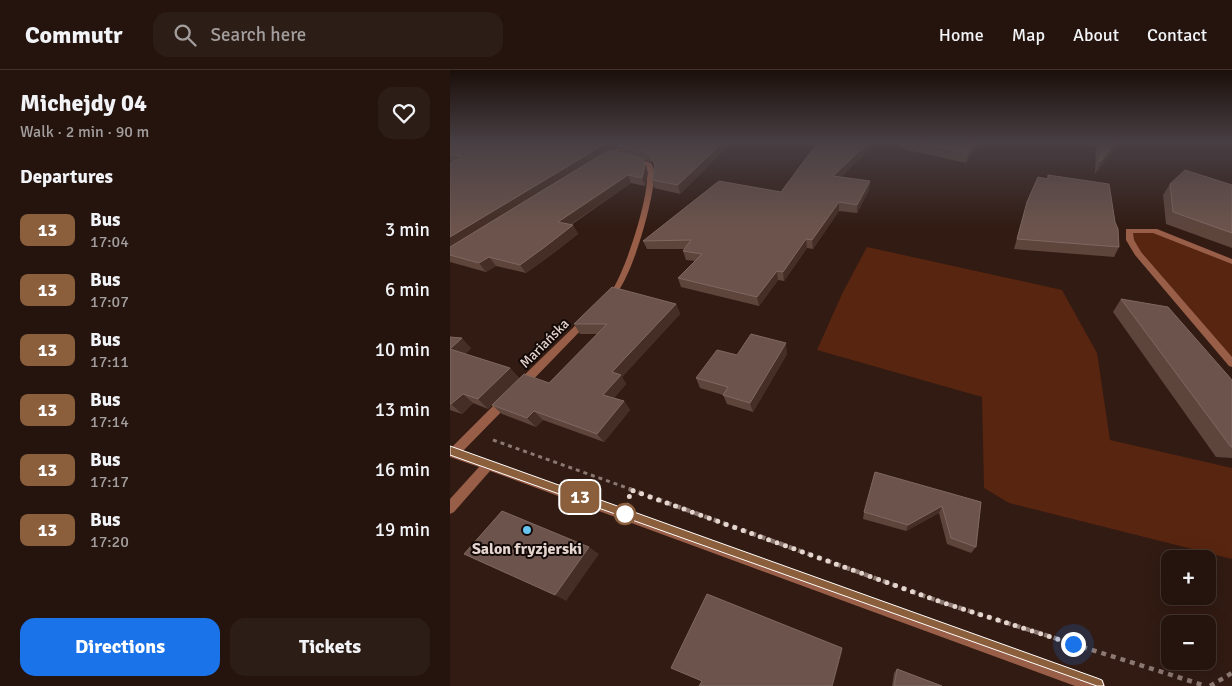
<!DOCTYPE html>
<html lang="en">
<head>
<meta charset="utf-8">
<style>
  :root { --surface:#25140e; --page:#2d1d17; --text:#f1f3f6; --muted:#a39e9e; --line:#42332e; --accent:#1a73e8 }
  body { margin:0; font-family:Signika,sans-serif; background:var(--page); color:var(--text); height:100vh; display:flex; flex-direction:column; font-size:19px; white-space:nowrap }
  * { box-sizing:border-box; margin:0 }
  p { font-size:16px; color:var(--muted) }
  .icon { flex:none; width:28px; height:28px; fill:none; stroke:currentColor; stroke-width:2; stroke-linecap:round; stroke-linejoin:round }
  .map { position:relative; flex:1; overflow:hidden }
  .sheet { display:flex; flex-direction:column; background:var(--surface); width:450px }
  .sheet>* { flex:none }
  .badge { padding:0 10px; border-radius:8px; font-size:18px; line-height:32px }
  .controls { position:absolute; left:711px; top:480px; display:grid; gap:10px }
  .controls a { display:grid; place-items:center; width:55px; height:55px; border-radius:10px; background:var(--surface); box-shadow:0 5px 20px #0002,0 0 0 1px var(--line); font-size:25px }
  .you { position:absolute; width:25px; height:25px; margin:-12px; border:4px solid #fff; border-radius:50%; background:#1a73e8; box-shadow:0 0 0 8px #1a73e833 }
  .map>.badge { position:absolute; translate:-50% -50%; box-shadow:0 0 0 2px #fff }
  h2 { padding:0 20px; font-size:19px; line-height:45px }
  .round { display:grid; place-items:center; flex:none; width:52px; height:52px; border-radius:15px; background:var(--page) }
  .head { display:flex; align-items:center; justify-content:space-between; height:85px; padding:0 20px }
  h1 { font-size:24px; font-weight:800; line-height:38px }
  .button { display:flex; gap:10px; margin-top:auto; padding:10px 20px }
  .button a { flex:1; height:58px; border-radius:15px; background:var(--accent); color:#fff; font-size:20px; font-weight:800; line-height:58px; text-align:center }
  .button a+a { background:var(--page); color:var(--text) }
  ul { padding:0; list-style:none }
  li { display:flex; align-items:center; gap:15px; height:60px; padding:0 20px }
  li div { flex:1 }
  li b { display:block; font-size:19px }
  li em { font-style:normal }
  li .badge { min-width:55px; font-weight:700; text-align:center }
  header { display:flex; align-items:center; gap:30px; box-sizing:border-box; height:70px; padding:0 25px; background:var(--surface); border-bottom:1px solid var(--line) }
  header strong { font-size:24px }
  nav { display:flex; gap:28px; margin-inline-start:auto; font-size:18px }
  .search { width:350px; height:45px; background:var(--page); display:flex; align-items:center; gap:12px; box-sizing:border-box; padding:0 18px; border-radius:15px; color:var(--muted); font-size:19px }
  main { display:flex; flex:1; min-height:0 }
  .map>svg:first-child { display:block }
</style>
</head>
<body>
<header>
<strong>Commutr</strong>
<div class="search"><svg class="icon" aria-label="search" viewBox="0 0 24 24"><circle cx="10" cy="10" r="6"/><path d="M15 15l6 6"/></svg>Search here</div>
<nav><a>Home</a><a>Map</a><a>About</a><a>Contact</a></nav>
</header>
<main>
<section class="sheet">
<div class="head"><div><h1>Michejdy 04</h1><p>Walk · 2 min · 90 m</p></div><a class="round"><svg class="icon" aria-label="heart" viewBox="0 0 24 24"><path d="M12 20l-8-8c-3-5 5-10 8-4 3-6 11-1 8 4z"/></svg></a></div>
<h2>Departures</h2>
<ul>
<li><span class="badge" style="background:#8b5e3c;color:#fff">13</span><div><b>Bus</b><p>17:04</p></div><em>3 min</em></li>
<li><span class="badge" style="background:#8b5e3c;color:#fff">13</span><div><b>Bus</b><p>17:07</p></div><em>6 min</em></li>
<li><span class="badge" style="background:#8b5e3c;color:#fff">13</span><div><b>Bus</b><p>17:11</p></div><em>10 min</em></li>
<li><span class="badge" style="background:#8b5e3c;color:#fff">13</span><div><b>Bus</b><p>17:14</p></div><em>13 min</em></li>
<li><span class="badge" style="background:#8b5e3c;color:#fff">13</span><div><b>Bus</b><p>17:17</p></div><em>16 min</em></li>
<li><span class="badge" style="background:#8b5e3c;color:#fff">13</span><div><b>Bus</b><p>17:20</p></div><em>19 min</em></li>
</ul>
<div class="button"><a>Directions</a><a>Tickets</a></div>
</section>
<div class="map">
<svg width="782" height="616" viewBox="0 0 782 616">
  <rect width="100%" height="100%" fill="#311b13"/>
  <!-- green -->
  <path fill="#582510" d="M 679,161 L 704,161 L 782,192 L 782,293 L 688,183 Z
    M 417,177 L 612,220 L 647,283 L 660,370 L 782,398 L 782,489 L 559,433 L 534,418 L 532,327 L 367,280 L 392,224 Z"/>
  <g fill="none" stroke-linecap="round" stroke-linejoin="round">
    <!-- path-far1 -->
    <path stroke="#8b7871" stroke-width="3" stroke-dasharray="4 4" stroke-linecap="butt" d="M 43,370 L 183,420"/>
    <!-- path -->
    <path stroke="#8b7871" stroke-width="4.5" stroke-dasharray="5 5" stroke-linecap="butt" d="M 179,419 L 491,532 L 756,616
      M 760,616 L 782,603"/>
    <!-- lane -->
    <path fill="#985e48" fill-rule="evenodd" d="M 676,159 L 707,159 L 782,189 L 782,194 L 703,163 L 683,163 L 684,170 L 691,182 L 782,287 L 782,297 L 779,296 L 685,185 L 676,170 Z"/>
    <!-- street -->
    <path fill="#985e48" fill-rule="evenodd" d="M 177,72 L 184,72 L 156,89 L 151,88 Z
      M 182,87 L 201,93 C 203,96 204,100 204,104 C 205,127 179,223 158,231 L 154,228 C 157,224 161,221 164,217 C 177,195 203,118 196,95 L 180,90 L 179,89 Z
      M 135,248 L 138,249 L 139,251 L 138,253 L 75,318 L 67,318 L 66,315 L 67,312 L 132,249 Z
      M 56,326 L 60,327 L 61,330 L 60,333 L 13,381 L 647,608 L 653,610 L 655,616 L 625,616 L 40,401 L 4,442 L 0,444 L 0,429 L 29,397 L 0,387 L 0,376 L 2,377 L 52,327 Z"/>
  </g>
  <!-- wall -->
  <path fill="#5d453c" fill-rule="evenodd" d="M 0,72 L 282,72 L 230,124 L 204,118 L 202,110 L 205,97 L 203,92 L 193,90 L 198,103 L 195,116 L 181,113 L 121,155 L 123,155 L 128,164 L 101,185 L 76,203 L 46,196 L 36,202 L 0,192 L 0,93 L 3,91 L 0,91 ZM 168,76 L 170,83 L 160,80 Z
    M 368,72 L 426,72 L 391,107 L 420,111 L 419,120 L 407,143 L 389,141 L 363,179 L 357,178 L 334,211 L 328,210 L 309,236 L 231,217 L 228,208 L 245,191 L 236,190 L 233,181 L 235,179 L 197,179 L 193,171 L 331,122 Z
    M 449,72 L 529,72 L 516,93 L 449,78 Z
    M 630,72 L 670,72 L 645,104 L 646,76 Z
    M 598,105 L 669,177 L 664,187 L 564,179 L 577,132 L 597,108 Z
    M 720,114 L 782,115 L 782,178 L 716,154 L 713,125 Z
    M 671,229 L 782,310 L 782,388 L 766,387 L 663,242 Z
    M 226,234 L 230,244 L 172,307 L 176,314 L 164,328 L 174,331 L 180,340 L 154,372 L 93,350 L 86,357 L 52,344 L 42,335 L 99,313 L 148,264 L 130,264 L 124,254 Z
    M 0,267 L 21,278 L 15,284 L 60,298 L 69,308 L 38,339 L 23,333 L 12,344 L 0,340 Z
    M 337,284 L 303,342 L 277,334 L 273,325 L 250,318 L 246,308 L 287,285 Z
    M 531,432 L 526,477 L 521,483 L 497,474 L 489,443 L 456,461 L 413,449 L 414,442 Z
    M 447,599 L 492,616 L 442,616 L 444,603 Z"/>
  <!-- shaded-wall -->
  <path fill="#452e25" d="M 158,72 L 173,72 L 0,180 L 0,167 Z
    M 273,72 L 282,72 L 230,124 L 228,115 Z
    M 419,72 L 426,72 L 384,115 L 383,106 Z
    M 526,72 L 529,72 L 516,93 L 518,83 Z
    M 666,72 L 670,72 L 645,104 L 650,92 Z
    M 195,95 L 198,103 L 195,116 L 192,108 Z
    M 178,105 L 181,113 L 112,160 L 108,152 Z
    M 420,111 L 419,120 L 407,143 L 407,135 Z
    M 389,132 L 389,141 L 363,179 L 362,170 Z
    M 123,155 L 128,164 L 101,185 L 76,203 L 70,195 Z
    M 356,169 L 357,178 L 334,211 L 333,202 Z
    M 39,187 L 46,196 L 36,202 L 29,193 Z
    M 327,201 L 328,210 L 309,236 L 307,227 Z
    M 226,234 L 230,244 L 172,307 L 176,314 L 159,334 L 153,325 L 162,302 Z
    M 12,268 L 21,278 L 10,289 L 0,279 Z
    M 336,273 L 337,284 L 303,342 L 300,333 Z
    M 60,298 L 69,308 L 38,339 L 28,329 Z
    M 13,324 L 23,333 L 12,344 L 1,334 Z
    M 174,331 L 180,340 L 154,372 L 147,364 Z
    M 84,341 L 93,350 L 86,357 L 77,348 Z
    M 492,436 L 489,443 L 456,461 L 458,455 Z
    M 139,477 L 149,484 L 116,531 L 105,525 Z
    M 392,578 L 392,582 L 383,616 L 382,616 Z"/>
  <!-- building -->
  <path fill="#6c544c" stroke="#7f6860" d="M 0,72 L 158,72 L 0,167 L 0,93 L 13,87 L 0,84 Z
    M 173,72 L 273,72 L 228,115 L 202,110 L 205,95 L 200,84 L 168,76 Z
    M 368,72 L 419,72 L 383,106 L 420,111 L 407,135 L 389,132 L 362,170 L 356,169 L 333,202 L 327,201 L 307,227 L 228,208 L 252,184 L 233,181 L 241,170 L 193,171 L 269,111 L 331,122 Z
    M 464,72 L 526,72 L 518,83 Z
    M 651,72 L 666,72 L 650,92 Z
    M 159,80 L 193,89 L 195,95 L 192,108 L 178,105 L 108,152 L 123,155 L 96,176 L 70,195 L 39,187 L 29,193 L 0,185 L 0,177 Z
    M 735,100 L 782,115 L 782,163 L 723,142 L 720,114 Z
    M 598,105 L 659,114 L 665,152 L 668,159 L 669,177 L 567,169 L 577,132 L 588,107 L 598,109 Z
    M 162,217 L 226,234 L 162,302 L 171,305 L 153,325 L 174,331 L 147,364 L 84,341 L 77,348 L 42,335 L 74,304 L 99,313 L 157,254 L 124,254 Z
    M 671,229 L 718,237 L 782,310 L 782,377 L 781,377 Z
    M 301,264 L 336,273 L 300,333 L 273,325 L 278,317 L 246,308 L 267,280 L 287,285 Z
    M 0,267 L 12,268 L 0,279 L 60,298 L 28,329 L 13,324 L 1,334 L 0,334 Z
    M 425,402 L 531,432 L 526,477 L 501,468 L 492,436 L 458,455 L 414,442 Z
    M 52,441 L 139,477 L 105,525 L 14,484 Z
    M 257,524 L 392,578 L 382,616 L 249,616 L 252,611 L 221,598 Z
    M 447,599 L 492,616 L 444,616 Z"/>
  <!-- sky -->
  <linearGradient id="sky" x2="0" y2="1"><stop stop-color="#1b0f0a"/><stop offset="0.46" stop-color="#483f44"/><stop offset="1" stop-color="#483f44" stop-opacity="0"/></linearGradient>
  <rect width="782" height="158" fill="url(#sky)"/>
  <!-- line -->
  <path fill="#8b5e3c" stroke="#fff" d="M 0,376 L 647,608 L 652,610 L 654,616 L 647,616 L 0,385 Z"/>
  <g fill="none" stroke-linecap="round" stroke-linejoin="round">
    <!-- walk -->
    <path stroke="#e5d5cf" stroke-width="5" stroke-dasharray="0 9" d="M 175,444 L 181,420 L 491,532 L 623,574"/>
  </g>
  <!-- markers -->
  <circle fill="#fff" stroke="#8b5e3c" stroke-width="2.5" cx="175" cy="444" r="10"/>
  <circle fill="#66c4ef" stroke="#120806" stroke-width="2" cx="77" cy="460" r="5"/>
  <g text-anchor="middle" stroke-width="4" stroke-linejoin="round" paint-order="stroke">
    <!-- street labels -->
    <g font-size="14" fill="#e5d5cf" stroke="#120806">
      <text transform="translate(94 273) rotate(-45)" y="5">Mariańska</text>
    </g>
    <!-- near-poi labels -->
    <g font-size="16" font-weight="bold" fill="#e5d5cf" stroke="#120806">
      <text x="77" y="484">Salon fryzjerski</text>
    </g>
  </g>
</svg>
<div class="controls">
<a>+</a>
<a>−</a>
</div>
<div class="you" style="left:623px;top:574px"></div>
<b class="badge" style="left:130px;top:427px;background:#8b5e3c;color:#fff">13</b>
</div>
</main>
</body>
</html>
